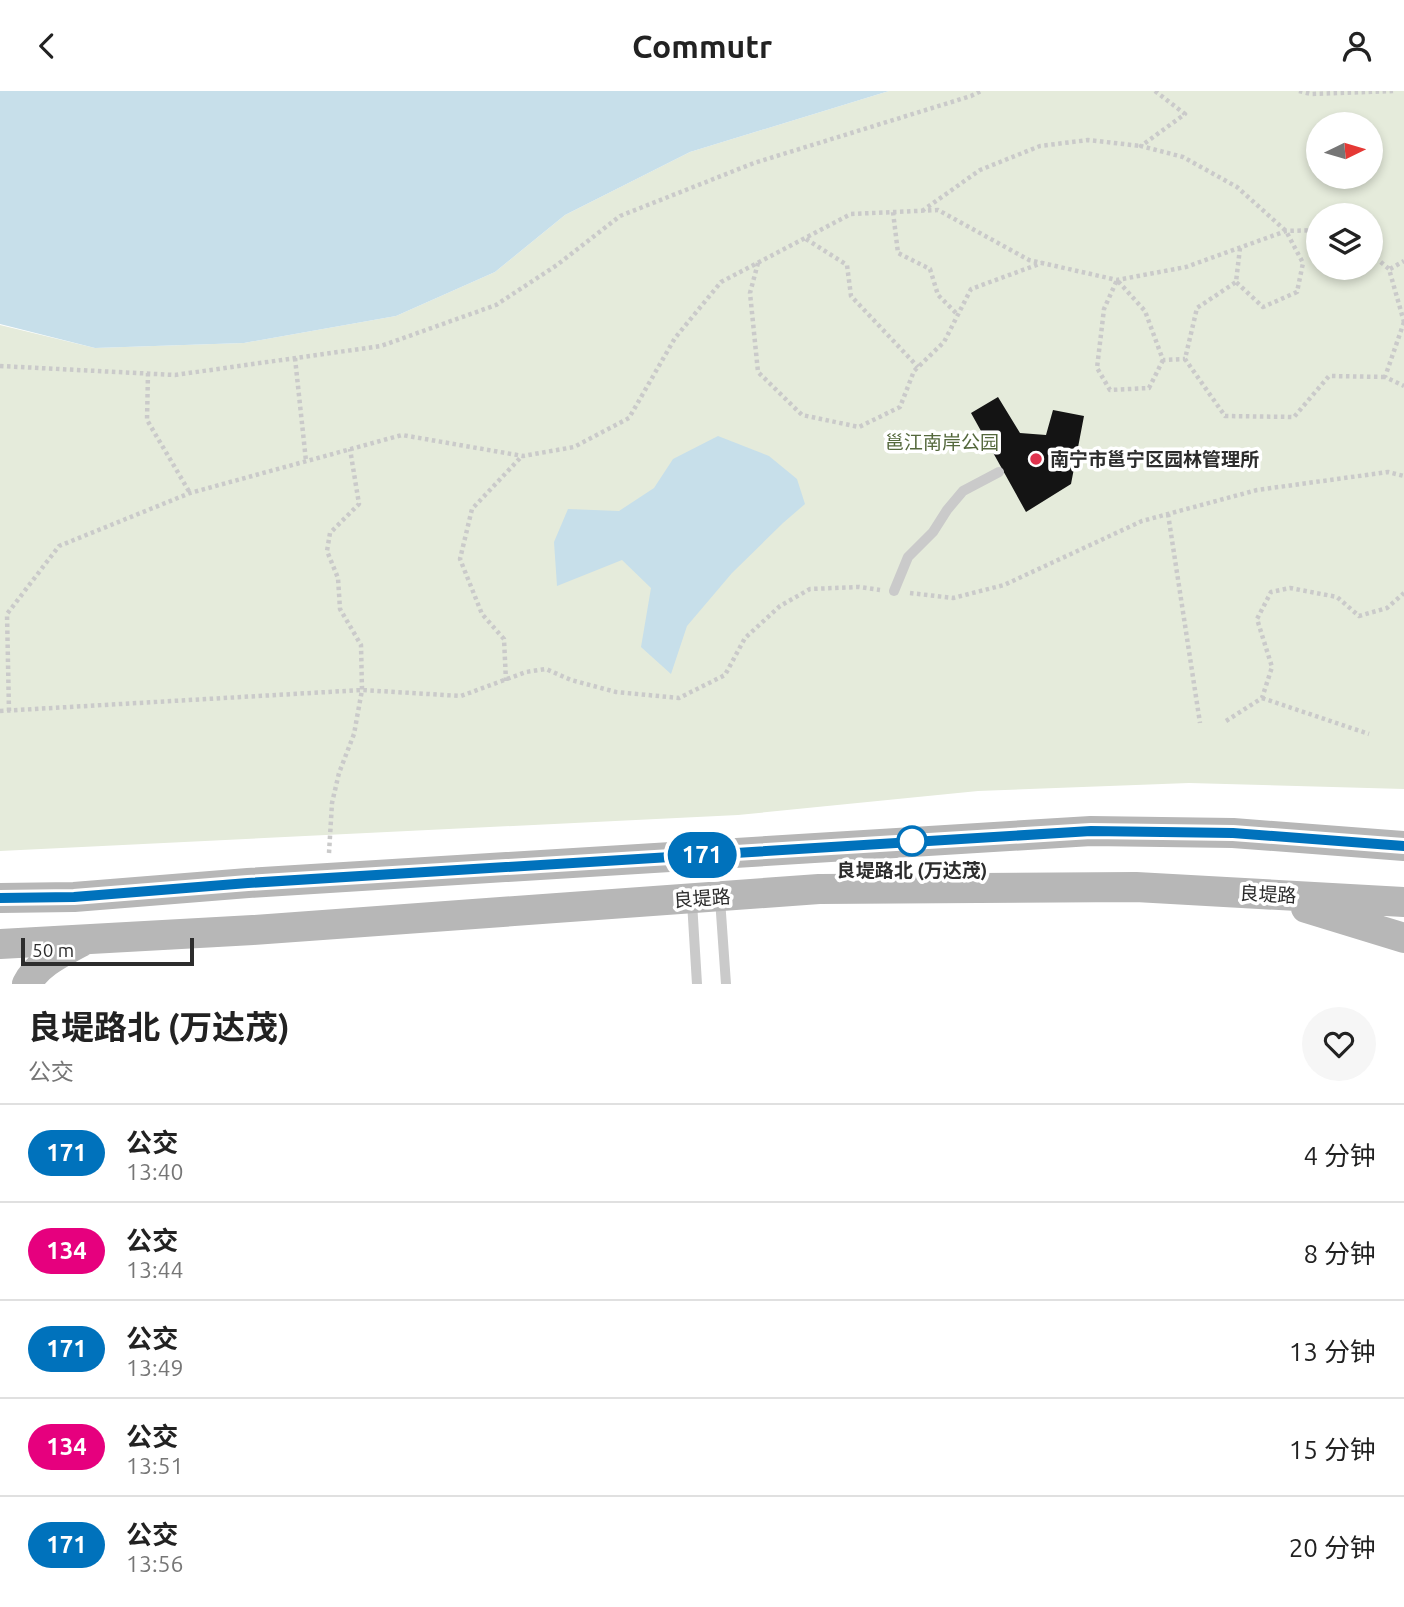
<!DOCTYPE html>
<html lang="zh">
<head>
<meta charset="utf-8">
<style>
  :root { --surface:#fff; --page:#f6f6f6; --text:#222; --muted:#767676; --line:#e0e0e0 }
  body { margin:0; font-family:Ubuntu,"Noto Sans SC",sans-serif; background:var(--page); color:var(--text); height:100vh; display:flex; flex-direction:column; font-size:26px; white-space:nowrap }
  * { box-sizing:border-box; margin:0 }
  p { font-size:23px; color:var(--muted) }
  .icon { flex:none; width:38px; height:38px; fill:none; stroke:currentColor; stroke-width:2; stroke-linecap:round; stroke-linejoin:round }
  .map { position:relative; height:893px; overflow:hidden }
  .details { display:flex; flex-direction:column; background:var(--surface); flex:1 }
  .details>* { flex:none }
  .badge { padding:0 14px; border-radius:23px; font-size:24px; line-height:46px }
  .needle { width:46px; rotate:85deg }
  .controls { position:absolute; left:1306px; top:21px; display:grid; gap:14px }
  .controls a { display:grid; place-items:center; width:77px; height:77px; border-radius:50%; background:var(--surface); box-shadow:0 4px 10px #0003; font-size:35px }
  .scale { position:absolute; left:21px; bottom:18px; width:173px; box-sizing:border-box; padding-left:7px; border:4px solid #2d2d2d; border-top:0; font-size:19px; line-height:24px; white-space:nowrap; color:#2d2d2d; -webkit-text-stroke:5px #fff; paint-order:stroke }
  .map>.badge { position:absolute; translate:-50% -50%; box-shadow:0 0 0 4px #fff }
  .round { display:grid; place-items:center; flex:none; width:74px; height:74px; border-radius:37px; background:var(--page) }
  .summary { display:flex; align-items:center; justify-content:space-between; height:119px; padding:0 28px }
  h1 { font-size:33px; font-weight:700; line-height:52px }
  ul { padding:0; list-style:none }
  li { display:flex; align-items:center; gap:21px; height:98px; padding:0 28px; border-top:2px solid var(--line) }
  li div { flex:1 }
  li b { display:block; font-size:26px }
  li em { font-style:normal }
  li .badge { min-width:77px; font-weight:700; text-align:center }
  header { display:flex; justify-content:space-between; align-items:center; height:91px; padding:0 28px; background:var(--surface); font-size:32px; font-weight:700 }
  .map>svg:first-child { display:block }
</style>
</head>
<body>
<header><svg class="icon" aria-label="back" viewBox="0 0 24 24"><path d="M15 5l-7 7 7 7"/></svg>Commutr<svg class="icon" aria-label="person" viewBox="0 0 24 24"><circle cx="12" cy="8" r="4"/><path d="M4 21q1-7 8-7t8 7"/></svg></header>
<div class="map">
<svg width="1404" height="893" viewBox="0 0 1404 893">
  <rect width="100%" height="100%" fill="#fff"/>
  <!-- green -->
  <path fill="#e5ebdb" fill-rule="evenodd" d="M 889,0 L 1404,0 L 1404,698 L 1189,692 L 978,700 L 738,724 L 0,760 L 0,234 L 95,257 L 244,252 L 396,225 L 495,181 L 565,124 L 690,61 ZM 1318,33 L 1370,33 L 1370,86 L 1318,86 ZM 1318,124 L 1370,124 L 1370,177 L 1318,177 Z"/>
  <!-- water -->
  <path fill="#c7dfea" d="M 0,0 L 889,0 L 690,61 L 565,124 L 495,181 L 396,225 L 244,252 L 95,257 L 0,233 Z
    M 718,345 L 769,365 L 797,388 L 805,413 L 783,432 L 732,482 L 687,535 L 671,583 L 641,556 L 651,497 L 622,469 L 557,495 L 554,451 L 568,418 L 619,420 L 654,397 L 673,368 Z"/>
  <!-- building -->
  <path fill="#141414" d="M 998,306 L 1020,342 L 1046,344 L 1053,319 L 1084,325 L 1071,393 L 1026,421 L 971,322 Z"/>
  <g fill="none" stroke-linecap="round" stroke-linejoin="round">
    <!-- path -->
    <path stroke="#cacaca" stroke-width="4.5" stroke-dasharray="3.5 3.5" stroke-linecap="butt" d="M 1155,0 L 1185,23 L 1141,55 L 1183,66 L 1237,96 L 1286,140 L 1303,172 L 1297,201 L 1263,216 L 1236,191
      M 1299,0 L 1311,3 L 1396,0
      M 922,120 L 980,79 L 1040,55 L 1088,49 L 1141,55
      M 893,121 L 898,162 L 930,178 L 938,204 L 958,224
      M 806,148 L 847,174 L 851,205 L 918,276
      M 1240,157 L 1236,191 L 1197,217 L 1185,268 L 1225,325 L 1294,326 L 1329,285 L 1385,286
      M 1370,162 L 1389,178 L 1404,231
      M 758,172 L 750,202 L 758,281 L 802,324 L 859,336 L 900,316 L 914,280 L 944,251 L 971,198 L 1042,172
      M 1390,178 L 1404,170
      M 1404,231 L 1385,286 L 1404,295
      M 295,267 L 306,370
      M 1163,269 L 1149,297 L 1110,299 L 1097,277 L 1104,218 L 1117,189 L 1145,220 L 1163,269 L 1185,268
      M 0,275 L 175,284 L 381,255 L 496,214 L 557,174 L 620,125 L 754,72 L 971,5 L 981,0
      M 148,282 L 147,329 L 190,402
      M 1168,423 L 1200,632
      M 910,502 L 953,507 L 1004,494 L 1142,430 L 1257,399 L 1388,381 L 1404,385
      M 506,590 L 504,548 L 482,523 L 460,468 L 472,418 L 522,365
      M 1262,607 L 1369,643
      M 0,620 L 362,599 L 461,605 L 526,581 L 546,578 L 571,589 L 616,601 L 679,607 L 725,584 L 745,547 L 780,515 L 810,498 L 859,496 L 880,499
      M 9,620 L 7,523 L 59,455 L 190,402 L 402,344 L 523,365 L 574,356 L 629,327 L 675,247 L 721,191 L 851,123 L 938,119 L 1029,169 L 1117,189 L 1186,176 L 1286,140 L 1318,139
      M 1226,630 L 1262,607 L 1272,576 L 1257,528 L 1271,501 L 1290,497 L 1337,506 L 1359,525 L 1387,517 L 1404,502
      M 329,762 L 332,712 L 339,682 L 354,643 L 362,599 L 361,554 L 340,518 L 338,487 L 327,460 L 330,442 L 359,413 L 350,358"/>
    <!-- lane -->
    <path stroke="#cacaca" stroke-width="10" d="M 894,500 L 908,466 L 933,441 L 947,419 L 963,400 L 999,381
      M 720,808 L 726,893
      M 692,811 L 697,893"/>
    <!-- secondary -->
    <path stroke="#b7b7b7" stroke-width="30" d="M 0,807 L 74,806 L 248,792 L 1091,740 L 1233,742 L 1404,755
      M 1306,817 L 1404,847
      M 0,853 L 253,839 L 819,798 L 1136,796 L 1404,811
      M 27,893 C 37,873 61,862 81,851"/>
  </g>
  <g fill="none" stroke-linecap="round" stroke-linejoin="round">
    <!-- line casing -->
    <g stroke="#fff" stroke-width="16">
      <path id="line" d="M 0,807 L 74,806 L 248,792 L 1091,740 L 1233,742 L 1404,755"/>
    </g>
    <!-- line -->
    <use href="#line" stroke="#0072bc" stroke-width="10"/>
  </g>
  <!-- markers -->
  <circle fill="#e0334e" stroke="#fff" stroke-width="2.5" cx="1036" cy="368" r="7"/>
  <circle fill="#fff" stroke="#0072bc" stroke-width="3.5" cx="912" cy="750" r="14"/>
  <g text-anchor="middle" stroke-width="7" stroke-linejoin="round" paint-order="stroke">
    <!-- park labels -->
    <g font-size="19" fill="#54683c" stroke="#fff">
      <text x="942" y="358">邕江南岸公园</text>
    </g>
    <!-- poi labels -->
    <g font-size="19" font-weight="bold" fill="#2d2d2d" stroke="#fff" text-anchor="start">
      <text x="1050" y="375">南宁市邕宁区园林管理所</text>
    </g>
    <!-- stop labels -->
    <g font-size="19" font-weight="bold" fill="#2d2d2d" stroke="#fff">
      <text x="912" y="786">良堤路北 (万达茂)</text>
    </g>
    <!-- street labels -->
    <g font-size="19" fill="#2d2d2d" stroke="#fff">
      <text transform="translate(1268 803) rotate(3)" y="7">良堤路</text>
      <text transform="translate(702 807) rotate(-4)" y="7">良堤路</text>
    </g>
  </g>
</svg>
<div class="controls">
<a><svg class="needle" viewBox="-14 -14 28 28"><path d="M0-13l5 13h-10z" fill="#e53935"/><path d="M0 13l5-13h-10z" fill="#767676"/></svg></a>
<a><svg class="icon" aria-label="layers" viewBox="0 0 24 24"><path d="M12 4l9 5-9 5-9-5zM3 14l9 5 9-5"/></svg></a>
</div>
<div class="scale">50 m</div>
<b class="badge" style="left:702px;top:764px;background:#0072bc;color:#fff">171</b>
</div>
<section class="details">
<div class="summary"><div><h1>良堤路北 (万达茂)</h1><p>公交</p></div><a class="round"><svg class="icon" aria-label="heart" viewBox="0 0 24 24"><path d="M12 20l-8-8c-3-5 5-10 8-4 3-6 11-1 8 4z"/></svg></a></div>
<ul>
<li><span class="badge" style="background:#0072bc;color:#fff">171</span><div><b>公交</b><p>13:40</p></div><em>4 分钟</em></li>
<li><span class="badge" style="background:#e6007e;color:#fff">134</span><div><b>公交</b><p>13:44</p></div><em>8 分钟</em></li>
<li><span class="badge" style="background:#0072bc;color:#fff">171</span><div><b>公交</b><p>13:49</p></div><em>13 分钟</em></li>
<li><span class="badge" style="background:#e6007e;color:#fff">134</span><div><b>公交</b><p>13:51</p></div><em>15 分钟</em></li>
<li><span class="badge" style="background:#0072bc;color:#fff">171</span><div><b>公交</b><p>13:56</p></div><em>20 分钟</em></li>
</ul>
</section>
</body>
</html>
